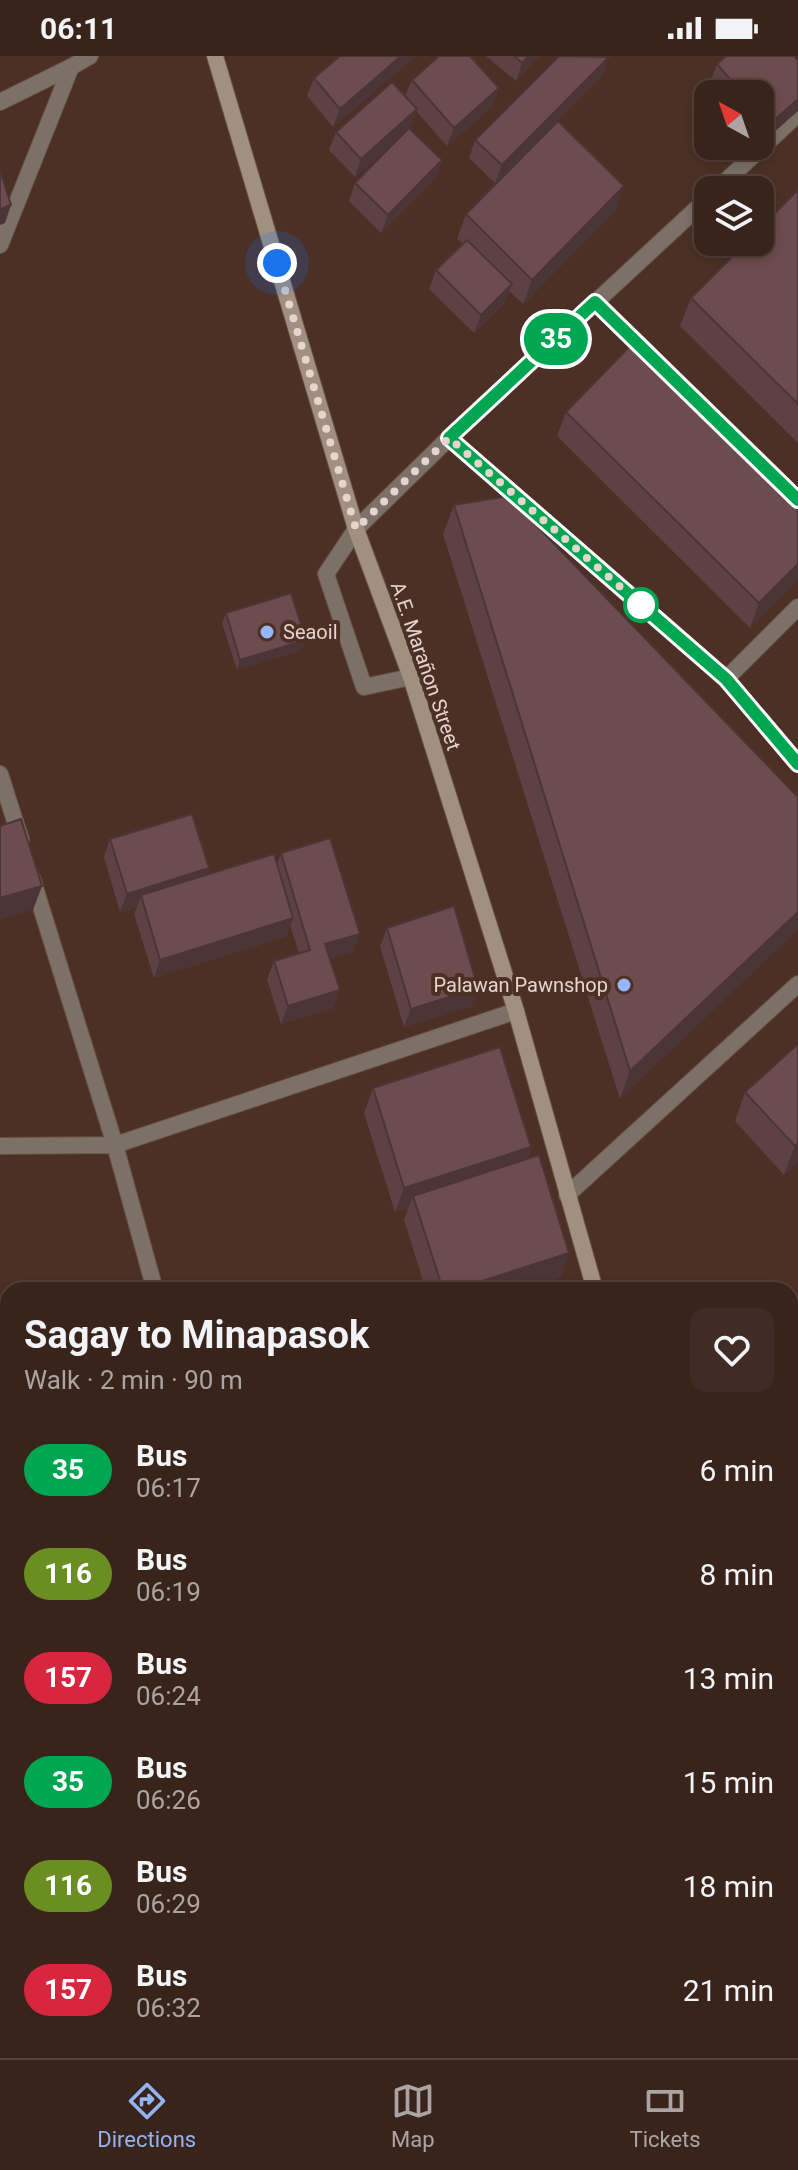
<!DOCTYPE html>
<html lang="en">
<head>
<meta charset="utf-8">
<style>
  :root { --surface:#39241c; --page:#402c25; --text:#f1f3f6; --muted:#aba4a3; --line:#53413b; --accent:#95b2f1 }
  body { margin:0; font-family:Roboto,sans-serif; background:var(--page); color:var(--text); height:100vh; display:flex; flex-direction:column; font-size:30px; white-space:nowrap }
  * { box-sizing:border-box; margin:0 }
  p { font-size:26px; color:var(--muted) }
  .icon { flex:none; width:44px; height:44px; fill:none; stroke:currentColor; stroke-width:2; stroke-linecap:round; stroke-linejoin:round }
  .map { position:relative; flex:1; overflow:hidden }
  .panel { position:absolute; left:0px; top:1226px; width:798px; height:776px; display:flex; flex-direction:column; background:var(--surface); border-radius:24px 24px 0 0; box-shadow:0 4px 12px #0003,0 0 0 2px var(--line) }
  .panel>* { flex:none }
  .badge { padding:0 16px; border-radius:26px; font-size:28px; line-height:52px }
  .needle { width:52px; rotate:320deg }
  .buttons { position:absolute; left:694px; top:24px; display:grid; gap:16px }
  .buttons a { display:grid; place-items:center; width:80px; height:80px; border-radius:16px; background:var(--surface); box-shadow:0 4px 12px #0003,0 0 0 2px var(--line); font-size:40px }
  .you { position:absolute; width:40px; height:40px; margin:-20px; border:6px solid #fff; border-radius:50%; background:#1a73e8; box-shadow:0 0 0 12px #1a73e833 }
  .map>.badge { position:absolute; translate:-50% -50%; box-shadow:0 0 0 4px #fff }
  .round { display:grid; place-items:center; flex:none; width:84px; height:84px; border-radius:16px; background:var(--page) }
  .head { display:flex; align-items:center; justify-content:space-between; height:136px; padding:0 24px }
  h1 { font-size:38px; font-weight:700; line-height:60px }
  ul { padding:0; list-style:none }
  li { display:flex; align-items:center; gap:24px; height:104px; padding:0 24px }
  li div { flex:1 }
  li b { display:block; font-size:30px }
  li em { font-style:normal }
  li .badge { min-width:88px; font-weight:700; text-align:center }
  .status { display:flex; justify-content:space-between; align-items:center; height:56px; padding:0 40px; background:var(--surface); direction:ltr }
  .status svg { height:22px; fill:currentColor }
  .tabs { display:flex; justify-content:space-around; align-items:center; height:112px; border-top:2px solid var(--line); background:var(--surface); font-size:22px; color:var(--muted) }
  .tabs a { display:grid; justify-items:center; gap:4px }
  .tabs .current { color:var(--accent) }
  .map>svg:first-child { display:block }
</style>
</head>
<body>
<div class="status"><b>06:11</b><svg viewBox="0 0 49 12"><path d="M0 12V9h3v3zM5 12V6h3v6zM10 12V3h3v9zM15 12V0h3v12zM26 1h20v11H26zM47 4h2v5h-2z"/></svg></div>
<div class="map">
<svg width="798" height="2002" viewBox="0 0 798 2002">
  <rect width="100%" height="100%" fill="#4c3026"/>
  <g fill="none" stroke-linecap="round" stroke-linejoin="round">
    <!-- service casing -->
    <g stroke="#684e44" stroke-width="18">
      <path id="service" d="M 356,473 L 326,518 L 364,631 L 411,621"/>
    </g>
    <!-- minor casing -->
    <g stroke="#684e44" stroke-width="18">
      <path id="minor" d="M 0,46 L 71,11
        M 716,134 L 798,58
        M 0,189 L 71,11 L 90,0
        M 595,246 L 651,300
        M 449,382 L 726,623 L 798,708
        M 745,392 L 798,444
        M 356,473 L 449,382 L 708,142
        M 726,623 L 798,551
        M 0,718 L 21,784
        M 32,822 L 115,1089 L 155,1234
        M 0,1090 L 115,1089 L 516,955
        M 567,1139 L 798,928
        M 0,1457 L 8,1457
        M 0,1827 L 8,1826
        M 396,1994 L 398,2002"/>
    </g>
    <!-- secondary casing -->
    <g stroke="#684e44" stroke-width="18">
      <path id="secondary" d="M 215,0 L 356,473 L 411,621 L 516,955 L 595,1234
        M 790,1879 L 798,1905"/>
    </g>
    <!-- service -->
    <use href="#service" stroke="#7b7166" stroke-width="16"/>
    <!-- minor -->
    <use href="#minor" stroke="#7b7166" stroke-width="16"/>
    <!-- secondary -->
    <use href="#secondary" stroke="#a09080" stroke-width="16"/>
  </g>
  <!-- wall -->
  <path fill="#5e4144" d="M 338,0 L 416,0 L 333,71 L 307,40 L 314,22 L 339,1 Z
    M 486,0 L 539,0 L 516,25 Z
    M 798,5 L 763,86 L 760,82 L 760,38 L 720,38 L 710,26 L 717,8 Z
    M 603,19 L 495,127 L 469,102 L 475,84 Z
    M 412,24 L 499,32 L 492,51 L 447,90 L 416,55 L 410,72 L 355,121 L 329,94 L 336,76 L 405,41 Z
    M 442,104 L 435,123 L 381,177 L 349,145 L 355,127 Z
    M 798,134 L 798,387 L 680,270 L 691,242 Z
    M 616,154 L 523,248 L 509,235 L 505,246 L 474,277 L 429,233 L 436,214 L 463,188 L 457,183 L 466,158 Z
    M 566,356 L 798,444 L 798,524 L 750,572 L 557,380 Z
    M 454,449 L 798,741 L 620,1043 L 443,478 Z
    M 226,557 L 302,594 L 237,614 L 222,567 Z
    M 110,783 L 206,819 L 277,809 L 281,797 L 353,896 L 330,903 L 340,934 L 333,952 L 281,968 L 267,923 L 274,905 L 299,897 L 290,869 L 286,880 L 154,922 L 134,858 L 137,851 L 120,856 L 104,801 Z
    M 387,872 L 472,950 L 404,971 L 380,890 Z
    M 798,988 L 798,1106 L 784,1119 L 735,1065 L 745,1036 Z
    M 373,1032 L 531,1091 L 527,1103 L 561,1221 L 520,1234 L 426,1234 L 404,1164 L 408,1152 L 395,1156 L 364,1057 Z
    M 227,1994 L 346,1994 L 343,2002 L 227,2002 Z
    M 635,1994 L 759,1994 L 756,2002 L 638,2002 Z"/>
  <!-- shaded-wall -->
  <path fill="#4c3537" d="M 401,0 L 416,0 L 333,71 L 340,53 Z
    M 529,0 L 539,0 L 516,25 L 522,7 Z
    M 609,1 L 603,19 L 495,127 L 502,109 Z
    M 499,32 L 492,51 L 447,90 L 454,72 Z
    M 798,43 L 798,55 L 763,86 L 770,68 Z
    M 417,53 L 410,72 L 355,121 L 361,103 Z
    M 442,104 L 435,123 L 381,177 L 388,159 Z
    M 624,130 L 616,154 L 523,248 L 532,224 Z
    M 11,149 L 5,167 L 0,169 L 0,153 Z
    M 512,228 L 505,246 L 474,277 L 481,259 Z
    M 798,508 L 798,524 L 750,572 L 759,547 Z
    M 306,584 L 302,594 L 237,614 L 240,604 Z
    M 209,812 L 202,830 L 141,839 L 137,851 L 120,856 L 127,838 Z
    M 42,830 L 33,854 L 0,864 L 0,842 Z
    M 798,856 L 798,874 L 620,1043 L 630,1015 Z
    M 293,862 L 286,880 L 154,922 L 160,904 Z
    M 360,878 L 353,896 L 319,906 L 325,888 Z
    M 478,932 L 472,950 L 404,971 L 411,953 Z
    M 340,934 L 333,952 L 281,968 L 288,950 Z
    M 798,1087 L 798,1106 L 784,1119 L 795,1090 Z
    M 531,1091 L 522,1115 L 413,1140 L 408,1152 L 395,1156 L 404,1132 Z
    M 569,1197 L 561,1221 L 520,1234 L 454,1234 Z
    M 281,1994 L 346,1994 L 343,2002 L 233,2002 L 236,1995 Z
    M 740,1994 L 759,1994 L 756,2002 L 723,2002 L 724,1999 Z"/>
  <!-- building -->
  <path fill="#6d4c4f" stroke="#4c3537" stroke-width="2" d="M 340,0 L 401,0 L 340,53 L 314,22 Z
    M 439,0 L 470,0 L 499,32 L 454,72 L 412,24 Z
    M 514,0 L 529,0 L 522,7 Z
    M 559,0 L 609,1 L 502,109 L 475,84 Z
    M 726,0 L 794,0 L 798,5 L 798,43 L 770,68 L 760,57 L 760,38 L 743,38 L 717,8 Z
    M 392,26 L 417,53 L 361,103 L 336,76 Z
    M 558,65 L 624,130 L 532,224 L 466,158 Z
    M 409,72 L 442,104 L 388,159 L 355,127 Z
    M 0,114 L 11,149 L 0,153 Z
    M 798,134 L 798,348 L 691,242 L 747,186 L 760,186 L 760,172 Z
    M 467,184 L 512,228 L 481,259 L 436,214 Z
    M 636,284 L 798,444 L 798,508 L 759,547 L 566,356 Z
    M 508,440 L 798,741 L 798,856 L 630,1015 L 454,449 Z
    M 291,537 L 306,584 L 240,604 L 226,557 Z
    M 192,758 L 209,812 L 127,838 L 110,783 Z
    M 21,763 L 42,830 L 0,842 L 0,770 Z
    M 330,782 L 360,878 L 325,888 L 340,934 L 288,950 L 274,905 L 310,894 L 281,797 Z
    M 274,798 L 293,862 L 160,904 L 141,839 Z
    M 454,850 L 478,932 L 411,953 L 387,872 Z
    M 798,988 L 798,1087 L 795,1090 L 745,1036 Z
    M 500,991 L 531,1091 L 404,1132 L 373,1032 Z
    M 539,1099 L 569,1197 L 454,1234 L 443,1234 L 413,1140 Z
    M 0,1543 L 2,1543 L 4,1625 L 0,1625 Z
    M 0,1903 L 8,1903 L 8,1994 L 11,1994 L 12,2002 L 0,2002 Z
    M 236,1994 L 281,1994 L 236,1995 Z
    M 652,1994 L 740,1994 L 724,1999 L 725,2002 L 654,2002 Z
    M 180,1996 L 181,2002 L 127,2002 L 127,1997 Z"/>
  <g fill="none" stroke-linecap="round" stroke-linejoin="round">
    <!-- line casing -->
    <g stroke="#fff" stroke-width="18">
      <path id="line" d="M 798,444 L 595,246 L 449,382 L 726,623 L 798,708"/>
    </g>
    <!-- line -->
    <use href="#line" stroke="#00a651" stroke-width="12"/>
    <!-- walk -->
    <path stroke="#e6d4cd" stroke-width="8" stroke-dasharray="0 14.4" d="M 277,207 L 356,473 L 449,382 L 641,549"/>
  </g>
  <!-- markers -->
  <circle fill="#fff" stroke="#00a651" stroke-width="4" cx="641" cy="549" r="16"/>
  <g fill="#95b6fd" stroke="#4c3026" stroke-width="3">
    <circle cx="267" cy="576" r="8"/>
    <circle cx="624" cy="929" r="8"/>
  </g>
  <g text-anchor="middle" stroke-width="8" stroke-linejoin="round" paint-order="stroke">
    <!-- poi labels -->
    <g font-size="20" fill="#e6d4cd" stroke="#4c3026" text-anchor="start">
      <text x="283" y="583">Seaoil</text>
      <text x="608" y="936" text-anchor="end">Palawan Pawnshop</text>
    </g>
    <!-- street labels -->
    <g font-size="20" fill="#e6d4cd" stroke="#4c3026">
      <text transform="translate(426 610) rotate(71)" y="7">A.E. Marañon Street</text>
    </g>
  </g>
</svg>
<div class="buttons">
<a><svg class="needle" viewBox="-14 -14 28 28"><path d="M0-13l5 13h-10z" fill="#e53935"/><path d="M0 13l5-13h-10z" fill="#aba4a3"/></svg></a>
<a><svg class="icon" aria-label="layers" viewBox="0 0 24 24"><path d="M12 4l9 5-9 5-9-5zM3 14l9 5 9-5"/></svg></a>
</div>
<div class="you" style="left:277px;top:207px"></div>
<b class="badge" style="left:556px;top:283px;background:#00a651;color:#fff">35</b>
<section class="panel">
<div class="head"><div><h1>Sagay to Minapasok</h1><p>Walk · 2 min · 90 m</p></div><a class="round"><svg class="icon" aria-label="heart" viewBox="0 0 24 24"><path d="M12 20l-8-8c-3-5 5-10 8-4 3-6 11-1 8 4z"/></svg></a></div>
<ul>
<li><span class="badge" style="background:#00a651;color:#fff">35</span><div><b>Bus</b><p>06:17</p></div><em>6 min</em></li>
<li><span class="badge" style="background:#6b8e23;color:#fff">116</span><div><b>Bus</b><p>06:19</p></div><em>8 min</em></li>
<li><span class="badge" style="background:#d7263d;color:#fff">157</span><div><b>Bus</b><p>06:24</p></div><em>13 min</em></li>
<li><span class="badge" style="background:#00a651;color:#fff">35</span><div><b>Bus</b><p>06:26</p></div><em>15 min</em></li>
<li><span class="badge" style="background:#6b8e23;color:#fff">116</span><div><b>Bus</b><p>06:29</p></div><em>18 min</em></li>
<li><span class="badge" style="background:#d7263d;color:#fff">157</span><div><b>Bus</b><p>06:32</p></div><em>21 min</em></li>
</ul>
</section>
</div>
<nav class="tabs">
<a class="current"><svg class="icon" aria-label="directions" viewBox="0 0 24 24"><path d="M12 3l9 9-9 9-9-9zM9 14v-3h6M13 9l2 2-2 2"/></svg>Directions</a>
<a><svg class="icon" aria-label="map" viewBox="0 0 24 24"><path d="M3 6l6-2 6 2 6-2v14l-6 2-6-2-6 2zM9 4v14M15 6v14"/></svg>Map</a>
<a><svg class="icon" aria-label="tickets" viewBox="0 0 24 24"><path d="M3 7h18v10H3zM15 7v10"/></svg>Tickets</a>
</nav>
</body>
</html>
